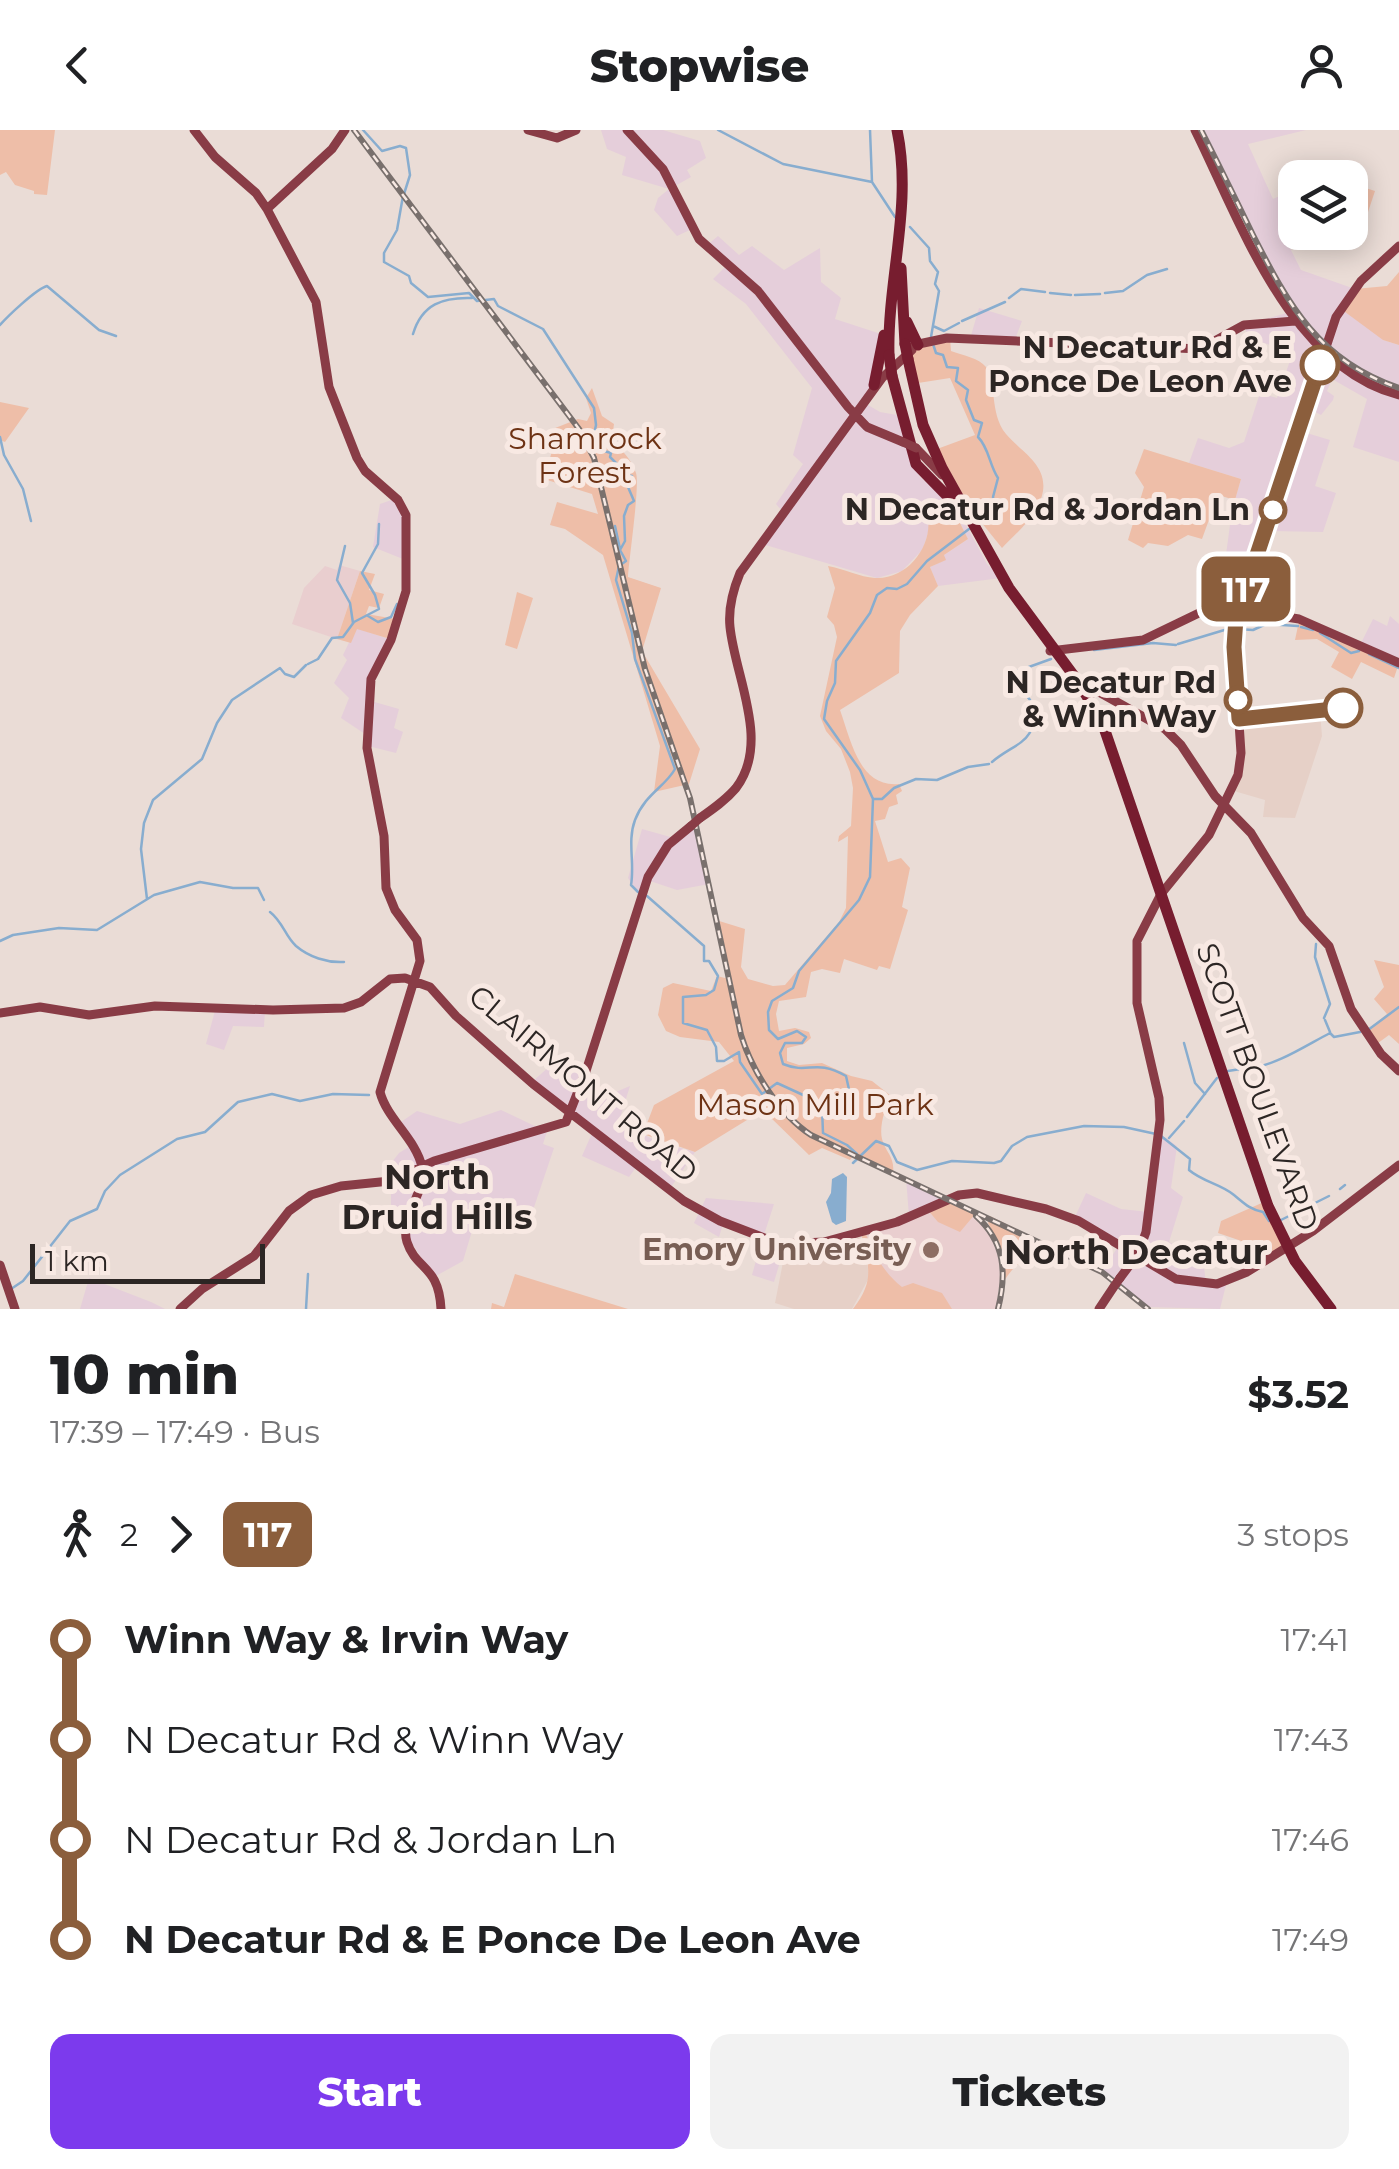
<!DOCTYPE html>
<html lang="en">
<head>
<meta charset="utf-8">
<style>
  :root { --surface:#fff; --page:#f2f2f2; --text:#202124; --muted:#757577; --accent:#7c3aed }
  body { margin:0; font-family:Montserrat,sans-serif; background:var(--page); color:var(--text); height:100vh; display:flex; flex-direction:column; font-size:38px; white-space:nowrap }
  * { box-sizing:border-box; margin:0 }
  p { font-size:32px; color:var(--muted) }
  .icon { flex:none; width:55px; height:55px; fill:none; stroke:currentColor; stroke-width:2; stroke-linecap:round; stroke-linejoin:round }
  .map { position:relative; height:1179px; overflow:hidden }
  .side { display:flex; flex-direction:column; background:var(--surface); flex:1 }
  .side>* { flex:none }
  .badge { padding:0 20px; border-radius:15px; font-size:35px; line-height:65px }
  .fabs { position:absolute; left:1278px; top:30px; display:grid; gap:20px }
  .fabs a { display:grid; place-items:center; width:90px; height:90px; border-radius:20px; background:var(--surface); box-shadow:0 5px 25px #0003; font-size:50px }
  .scale { position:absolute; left:30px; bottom:25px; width:235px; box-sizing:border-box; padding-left:10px; border:5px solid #2c2624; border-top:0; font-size:28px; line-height:35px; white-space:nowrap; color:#2c2624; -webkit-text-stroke:8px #f8e9e3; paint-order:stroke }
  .map>.badge { position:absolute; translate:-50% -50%; box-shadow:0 0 0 5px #fff }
  .legs { display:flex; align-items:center; gap:15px; height:110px; padding:0 50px; font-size:32px }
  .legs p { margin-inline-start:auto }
  .summary { display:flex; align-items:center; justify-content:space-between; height:170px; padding:0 50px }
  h1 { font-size:55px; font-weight:800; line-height:75px }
  .action { display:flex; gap:20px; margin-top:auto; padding:20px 50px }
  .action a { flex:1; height:115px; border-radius:20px; background:var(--accent); color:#fff; font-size:40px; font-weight:800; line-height:115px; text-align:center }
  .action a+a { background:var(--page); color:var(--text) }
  ul { padding:0 50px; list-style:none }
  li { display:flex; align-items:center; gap:35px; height:100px; font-size:38px }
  li i { display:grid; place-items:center; width:15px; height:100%; margin:0 12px; background:currentColor }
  li i::after { content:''; width:25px; height:25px; margin:-12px; border:8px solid; border-radius:50%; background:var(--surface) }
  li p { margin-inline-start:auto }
  li:first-child i { background:linear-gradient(#0000 50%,currentColor 0) }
  li:last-child i { background:linear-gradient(currentColor 50%,#0000 0) }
  header { display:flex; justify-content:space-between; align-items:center; height:130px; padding:0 50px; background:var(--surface); font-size:45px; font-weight:800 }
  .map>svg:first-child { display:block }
</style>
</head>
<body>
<header><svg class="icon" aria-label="back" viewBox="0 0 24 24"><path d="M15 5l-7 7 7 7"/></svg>Stopwise<svg class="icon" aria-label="person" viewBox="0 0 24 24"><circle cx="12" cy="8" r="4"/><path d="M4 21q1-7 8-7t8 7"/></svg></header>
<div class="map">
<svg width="1399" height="1179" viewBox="0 0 1399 1179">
  <rect width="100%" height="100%" fill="#eadcd6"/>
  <!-- commercial -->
  <path fill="#e5ceda" d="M 601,0 L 663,0 L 700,11 L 706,28 L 687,40 L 691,47 L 675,56 L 694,98 L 677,106 L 654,80 L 658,68 L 669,59 L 622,45 L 626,27 L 607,19 Z
    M 1202,0 L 1306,0 L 1248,14 L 1273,69 L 1282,65 L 1290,81 L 1283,104 L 1301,140 L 1355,159 L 1383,210 L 1399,215 L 1399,332 L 1353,317 L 1367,269 L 1332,249 L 1327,261 L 1334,266 L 1333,270 L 1321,285 L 1308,278 L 1300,301 L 1330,310 L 1315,356 L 1336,363 L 1323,402 L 1266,401 L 1252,441 L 1223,447 L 1232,380 L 1241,349 L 1189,333 L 1198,308 L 1229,318 L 1244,312 L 1260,263 L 1277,268 L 1293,222 L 1248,208 L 1244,195 L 1297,180 L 1272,139 Z
    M 718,106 L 739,125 L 752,116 L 784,140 L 820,118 L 821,152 L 841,168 L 835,189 L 881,204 L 868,275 L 880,282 L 897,285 L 912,333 L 920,347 L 958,380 L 987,434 L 1001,448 L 938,456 L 930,437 L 945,430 L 944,425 L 968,409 L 955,383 L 930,396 L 923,419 L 902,441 L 877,448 L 762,414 L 783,382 L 776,374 L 803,334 L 793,325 L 812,258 L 746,174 L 713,149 L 727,135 L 706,116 Z
    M 979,178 L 1022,191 L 1014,212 L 970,209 Z
    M 397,368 L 404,378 L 408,431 L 373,417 L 380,374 Z
    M 1390,486 L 1399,494 L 1399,532 L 1360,515 L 1373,489 L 1387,496 Z
    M 356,498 L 392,510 L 379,528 L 371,571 L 399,579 L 394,598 L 403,602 L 396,623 L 368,616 L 368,606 L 341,588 L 349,568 L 334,553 L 347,530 L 343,525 Z
    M 695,691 L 709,754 L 677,760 L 647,750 L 642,768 L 628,748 L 642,699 L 674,708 Z
    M 216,877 L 265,880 L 264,897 L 233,896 L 224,920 L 206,914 Z
    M 574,932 L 588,936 L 582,958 L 611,964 L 630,956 L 619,991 L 656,1011 L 695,1022 L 669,1060 L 637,1036 L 629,1047 L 582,1026 L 593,1001 L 532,952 L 551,935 L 561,941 Z
    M 501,980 L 541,999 L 548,998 L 543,1014 L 554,1018 L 531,1086 L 481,1071 L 463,1131 L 434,1147 L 404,1101 L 391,1097 L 391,1050 L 388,1037 L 399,1023 L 412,1015 L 398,994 L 417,981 L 460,994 Z
    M 1159,1003 L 1177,1016 L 1171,1058 L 1183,1067 L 1169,1112 L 1183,1120 L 1183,1123 L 1203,1129 L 1206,1153 L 1227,1151 L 1220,1179 L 1148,1177 L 1102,1142 L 1119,1115 L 1074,1089 L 1086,1063 L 1121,1079 L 1149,1082 Z
    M 906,1048 L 928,1058 L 947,1069 L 909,1086 Z
    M 706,1068 L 774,1074 L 763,1108 L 785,1115 L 774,1152 L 752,1145 L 762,1109 L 723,1094 L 719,1107 L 694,1093 Z
    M 89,1148 L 151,1172 L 165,1179 L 80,1179 Z"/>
  <!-- built -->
  <path fill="#e6d0c7" d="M 1320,582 L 1322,606 L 1295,688 L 1263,687 L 1265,670 L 1234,661 L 1243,591 Z
    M 860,1106 L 870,1146 L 852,1179 L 794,1179 L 775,1173 L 784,1127 L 790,1119 L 816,1118 Z"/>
  <!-- education -->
  <path fill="#e9cecf" d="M 339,435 L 360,441 L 337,509 L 292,494 L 304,458 L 325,436 L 337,440 Z
    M 947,1069 L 981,1093 L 995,1110 L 1002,1136 L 996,1179 L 853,1179 L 864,1165 L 871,1146 L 861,1102 Z"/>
  <!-- green -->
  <path fill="#eebea8" d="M 0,0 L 55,0 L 47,65 L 34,64 L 34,61 L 15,55 L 6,42 L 0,45 Z
    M 1350,53 L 1375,61 L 1361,103 L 1350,99 Z
    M 1399,142 L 1399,215 L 1383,210 L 1341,179 L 1355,159 L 1387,156 Z
    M 950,208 L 951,221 C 962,225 979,228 986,237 C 997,251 989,283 1006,304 C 1020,321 1047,334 1043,361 C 1039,385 1017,402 1002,418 L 973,382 L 937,319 L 975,305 L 950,248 L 918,253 L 911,220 Z
    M 592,258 L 602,286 L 614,294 C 610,316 630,323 636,343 C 640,355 629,429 628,447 L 661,458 L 642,521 L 700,619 L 689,654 L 654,662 L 660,616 L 603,425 L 565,399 L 550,395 L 557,372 L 598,384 L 592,364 L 544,349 L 552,321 L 536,316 L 540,304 L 578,289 L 587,291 L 591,283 L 586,268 Z
    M 0,272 L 29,278 L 5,312 L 0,310 Z
    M 1144,319 L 1241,349 L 1235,370 L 1218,365 L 1202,409 L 1188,405 L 1168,416 L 1148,413 L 1143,418 L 1128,410 L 1144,357 L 1135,343 Z
    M 943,375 L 955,383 L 968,409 L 944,425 L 946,430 L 930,437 L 938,456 L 910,485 L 900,501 L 899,543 L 840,580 C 851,610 859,658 899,654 L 902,661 L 896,665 L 898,674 L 889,677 L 885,689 L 875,691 L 888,732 L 901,728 L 910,738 L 902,777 L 908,780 L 890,839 L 879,836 L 877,840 L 844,829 L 840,843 L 822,839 L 811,842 L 806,867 L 779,871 L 776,884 L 779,901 L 795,898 L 809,902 L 811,908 L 804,914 L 787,918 L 787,931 L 799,935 L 822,933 L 851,946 L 872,951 L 891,966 C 885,978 879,996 882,1009 C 886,1023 895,1027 893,1043 L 854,1024 L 850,1030 L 822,1018 L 809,1025 L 768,985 L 760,982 L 695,1022 L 643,1004 L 654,975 L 734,931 L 719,912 L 680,907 L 666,901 L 658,885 L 663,858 L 673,853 L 711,861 L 717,846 L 729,849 L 716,790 L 745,799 L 741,837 L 748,849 L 773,856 L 785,855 L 839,792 L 846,778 L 848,706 L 838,712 L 839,706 L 851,696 L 853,658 L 850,642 L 841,619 L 826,601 L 820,586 L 837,507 L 834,495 L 827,487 L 835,458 L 828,436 C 844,439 860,447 875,448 C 909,450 935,413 927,383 Z
    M 360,441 L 375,444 L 369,460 L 384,464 L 379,478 L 369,476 L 366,484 L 396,489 L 390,509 L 357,499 L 351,513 L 337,509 Z
    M 517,462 L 533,468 L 517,519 L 505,515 Z
    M 1299,491 L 1399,533 L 1394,548 L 1361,532 L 1352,549 L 1331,537 L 1339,522 L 1317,509 L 1295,510 Z
    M 1374,830 L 1399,835 L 1399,914 L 1389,905 L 1374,916 L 1366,901 L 1387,884 L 1374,869 L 1384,857 Z
    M 947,1069 L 976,1083 L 960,1102 L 938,1092 L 927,1079 Z
    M 1264,1072 L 1282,1117 L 1271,1124 L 1269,1120 L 1272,1117 L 1267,1110 L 1259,1117 L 1218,1103 L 1221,1091 Z
    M 990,1086 L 1059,1120 C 1034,1120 1017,1130 1004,1151 L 998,1113 L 988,1093 Z
    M 865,1101 C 872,1122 884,1143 902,1157 L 913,1153 L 942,1163 L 952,1179 L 853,1179 C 876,1149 868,1136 861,1102 Z
    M 515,1144 L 628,1179 L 491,1179 L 492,1173 L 504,1177 Z"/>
  <!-- water -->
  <path fill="#88adcf" d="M 843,1043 L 847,1047 L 846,1091 L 836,1095 L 832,1092 L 826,1072 L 831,1063 L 832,1049 Z"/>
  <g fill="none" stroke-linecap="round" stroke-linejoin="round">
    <!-- stream -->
    <path stroke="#88adcf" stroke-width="2.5" d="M 363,0 L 382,21 L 400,16 L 406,18 L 410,45 L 404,64
      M 718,0 L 783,34 L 872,52
      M 870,0 L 872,52 L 895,87
      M 403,66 L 397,100 L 384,123 L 384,132 L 409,146 L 411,153 L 428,167 L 469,163 L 477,171 L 494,169 L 498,176 L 543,199 L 594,278 L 596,295 L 594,304 L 601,308 L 604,321 L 611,323 L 610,327 L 621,338 L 621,344 L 632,346 L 628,357 L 634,371 L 628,375 L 624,386 L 625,411 L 620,420 L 626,431 L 619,436 L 616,450 L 632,503 L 635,529 L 675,639 C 665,657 645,664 635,690 C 627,711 635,734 631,755 L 638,762
      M 910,97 L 929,118 L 930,131 L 938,142 L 935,154 L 939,161 L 931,207
      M 1050,163 L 1071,165
      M 1105,163 L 1123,161 L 1147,145 L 1167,139
      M 1075,165 L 1100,164
      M 1009,168 L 1021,159 L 1045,162
      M 962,191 L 1005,172
      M 0,195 C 7,187 36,159 47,156 L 99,200 L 116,206
      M 933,196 L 944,201 L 959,193
      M 413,204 C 422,174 443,167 472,168
      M 933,214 L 936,223 L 943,225 L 947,237 L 958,238 L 956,251 L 968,260 L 966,270 L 974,290 L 982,293 L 978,307 C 989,318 989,334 998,348 L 993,367 L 996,381 L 981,393
      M 0,307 L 4,325 L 23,359 L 31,391
      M 615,396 L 620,419
      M 345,416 L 337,450 L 350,473 L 353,493
      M 368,486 L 378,492 L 391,487 L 397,474
      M 1267,494 L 1298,496
      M 1301,497 L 1313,500
      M 1237,499 L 1253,500 L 1264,495
      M 1320,503 L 1351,523 L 1359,521
      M 1178,514 L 1231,498
      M 1094,520 L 1153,513 L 1176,515
      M 1369,524 L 1399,538
      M 308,534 L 318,529 L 332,508 L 343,507 L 354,492 L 379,479 L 375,465 L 362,443 L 378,414 L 379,394
      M 1030,570 L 1015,550 L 1015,542 L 1051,529
      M 992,632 C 1015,612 1041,613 1031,572
      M 874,669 L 882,669 L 894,658 L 916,649 L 937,650 L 968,637 L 989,634
      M 647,766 L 704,816 L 704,831 L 709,831 L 718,846 L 714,860 L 706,865 L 683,867 L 683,893 L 707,900 L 716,917 L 717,931 L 724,931 L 739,922 L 740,932 L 762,964 L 777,953 L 814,970 L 822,978 L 823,1003 L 847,1015 L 857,1024
      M 147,769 L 141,719 L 144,693 L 153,670 L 202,629 L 217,593 L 232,570 L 280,538 L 285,544 L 294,547 L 306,535
      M 270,782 C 283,792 285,806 296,816 C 309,827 327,833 344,832
      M 0,811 L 13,805 L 59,798 L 97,800 L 154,765 L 200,752 L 233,758 L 258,758 L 264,770
      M 1316,814 L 1315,827 L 1330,874 L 1324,888
      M 1325,890 L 1330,902
      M 1368,900 L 1399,877
      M 1184,913 L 1195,953 L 1205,964
      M 1250,938 C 1277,935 1305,916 1330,903 L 1334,907 L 1360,902
      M 1228,941 L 1247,938
      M 823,984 L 829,976 L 846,978 L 852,973 L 846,946 C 814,928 810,945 783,934 L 780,923 L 785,913 L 802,913 L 806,907 L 797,901 L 778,909 L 769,900 L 768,882 L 772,871 L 793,858 L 799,841 L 859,770 L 870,747 L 873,669 L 860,640 L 824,589 L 827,571 L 835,553 L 836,531 L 870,483 L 877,465 L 887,458 L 897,459 L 907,454 L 927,431 L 969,399
      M 1187,987 L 1217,948
      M 1161,1006 L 1190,1029 L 1189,1040 C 1203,1052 1221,1054 1234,1065 C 1244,1073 1249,1079 1263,1082 L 1269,1091
      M 1169,1008 L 1184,991
      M 853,1033 L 876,1011 L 889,1016 L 897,1032 L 917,1040 L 952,1031 L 994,1033 L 1001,1031 L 1012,1016 L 1027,1007 L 1084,996 L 1124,997 L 1156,1004
      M 1340,1059 L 1345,1055
      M 1281,1090 L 1329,1066
      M 11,1159 L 23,1151 L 70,1091 L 97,1079 L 105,1061 L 120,1045 L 177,1009 L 205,1002 L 238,972 L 272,964 L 300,971 L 333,964 L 369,965
      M 306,1179 L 308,1144"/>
    <!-- major -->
    <path stroke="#893c46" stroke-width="9" d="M 194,0 L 215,27 L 256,63 L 267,79 L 316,172 L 329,257 L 357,328 L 365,341 L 398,370 L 406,385 L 406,461 L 391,510 L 371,549 L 367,618 L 384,706 L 386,758 L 395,780 L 417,810 L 420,831 L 380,962 C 387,989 416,1009 422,1037 C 427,1062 399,1086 407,1112 C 416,1140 439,1135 441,1179
      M 528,0 L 557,8 L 576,0
      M 627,0 L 663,39 L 699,109 L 758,161 L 848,277 L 867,297 L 903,312
      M 1195,0 C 1240,91 1290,237 1399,265
      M 267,79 L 332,19 L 345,0
      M 914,215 L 947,208 L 1200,219 L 1244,195 L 1295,191
      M 916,318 L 942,345
      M 1050,521 L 1143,510 L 1199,483 L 1227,478 L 1299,489 L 1399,533
      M 1081,552 L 1165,599 L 1181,615 L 1215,666 L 1251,703 L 1303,788 L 1329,816 L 1351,879 L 1381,924 L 1399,941
      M 700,688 C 713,679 726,670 736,658 C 771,612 735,547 730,497 C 728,478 733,460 740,443 L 882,248 L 912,220
      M 0,883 L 40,877 L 89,885 L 155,876 L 273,880 L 344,878 L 361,872 L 390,849 L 405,848 L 430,857 L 456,886 L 533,954 L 684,1071 L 720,1091 L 780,1114 L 824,1112 L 897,1092 L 959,1065 L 977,1063 L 1046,1079 L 1079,1091 L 1176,1149 L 1217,1154 L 1247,1142 L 1313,1101 L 1399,1035
      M 0,1135 L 15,1179
      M 1120,1148 L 1138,1124 L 1146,1102 L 1160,990 L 1159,968 L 1137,873 L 1137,811 L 1161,764 L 1209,705 L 1238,645 L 1241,623 L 1234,517 L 1236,488 L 1336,187 L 1361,151 L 1399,116
      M 180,1179 L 202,1159 L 254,1126 L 289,1081 L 311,1065 L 341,1056 L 390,1051 L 434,1031 L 566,992 L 586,941 L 648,747 L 668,715 L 691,696
      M 1099,1179 L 1115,1155"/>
    <!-- highway -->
    <path stroke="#771d2f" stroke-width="11" d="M 901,138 L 905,214
      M 907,192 L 918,215
      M 889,225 C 887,150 913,75 897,0
      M 908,229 L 923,295 L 942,338 L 1009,458 L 1077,550 L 1101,589 L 1268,1076 L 1295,1131 L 1331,1179
      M 892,246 L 916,334 L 956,375
      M 874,255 L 884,205"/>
    <!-- rail casing -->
    <g stroke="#79706d" stroke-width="6">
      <path id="rail" d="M 354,0 L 579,299 L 594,328 L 645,539 L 690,668 L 741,905 C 752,941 780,985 811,1005 L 1102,1142 L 1148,1179
        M 1201,0 C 1219,35 1236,70 1253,105 C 1289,176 1319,231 1399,258
        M 976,1086 C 1005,1112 1007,1143 998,1179"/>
    </g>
    <!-- rail -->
    <use href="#rail" stroke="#f8e9e3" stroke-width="2.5" stroke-dasharray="8" stroke-linecap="butt"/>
    <!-- major-bridge -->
    <path stroke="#893c46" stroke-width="9" d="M 903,312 L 916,318
      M 691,696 L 700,688
      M 1115,1155 L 1120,1148"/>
    <!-- highway-bridge -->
    <path stroke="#771d2f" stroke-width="11" d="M 905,214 L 908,229
      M 889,225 L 892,246"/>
  </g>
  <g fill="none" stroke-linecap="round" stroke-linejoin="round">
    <!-- line-1 casing -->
    <g stroke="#fff" stroke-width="22">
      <path id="line-1" d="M 1320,235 L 1236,488 L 1234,517 L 1239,589 L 1343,578"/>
    </g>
    <!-- line-1 -->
    <use href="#line-1" stroke="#8b5e3c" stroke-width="15"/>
  </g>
  <!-- markers -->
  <g fill="#fff" stroke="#8b5e3c" stroke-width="5">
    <circle cx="1320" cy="235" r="18"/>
    <circle cx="1273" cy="380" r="12"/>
    <circle cx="1238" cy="570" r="12"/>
    <circle cx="1343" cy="578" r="18"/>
  </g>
  <circle fill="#8d6e63" stroke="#f8e9e3" stroke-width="4" cx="931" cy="1120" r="10"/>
  <g text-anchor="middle" stroke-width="10" stroke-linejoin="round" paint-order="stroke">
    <!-- stop labels -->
    <g font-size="30" font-weight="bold" fill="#2c2624" stroke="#f8e9e3" text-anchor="end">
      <text x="1292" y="228">N Decatur Rd &amp; E<tspan x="1292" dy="34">Ponce De Leon Ave</tspan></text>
      <text x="1250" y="390">N Decatur Rd &amp; Jordan Ln</text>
      <text x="1216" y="563">N Decatur Rd<tspan x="1216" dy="34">&amp; Winn Way</tspan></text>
    </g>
    <!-- park labels -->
    <g font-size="30" fill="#6d3214" stroke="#f8e9e3">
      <text x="585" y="319">Shamrock<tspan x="585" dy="34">Forest</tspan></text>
      <text x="815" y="985">Mason Mill Park</text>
    </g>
    <!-- street labels -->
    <g font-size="30" fill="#2c2624" stroke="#f8e9e3">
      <text transform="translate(583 954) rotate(40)" y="10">CLAIRMONT ROAD</text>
      <text transform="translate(1257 957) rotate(70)" y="10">SCOTT BOULEVARD</text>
    </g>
    <!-- education labels -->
    <g font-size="30" font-weight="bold" fill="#785e54" stroke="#f8e9e3" text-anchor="end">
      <text x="911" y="1130">Emory University</text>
    </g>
    <!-- quarter labels -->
    <g font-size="35" font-weight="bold" fill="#2c2624" stroke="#f8e9e3">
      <text x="437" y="1059">North<tspan x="437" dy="40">Druid Hills</tspan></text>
      <text x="1136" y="1134">North Decatur</text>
    </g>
  </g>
</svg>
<div class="fabs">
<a><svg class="icon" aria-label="layers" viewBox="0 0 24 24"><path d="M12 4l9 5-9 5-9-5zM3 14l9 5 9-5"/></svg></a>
</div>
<div class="scale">1 km</div>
<b class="badge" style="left:1246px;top:459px;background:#8b5e3c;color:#fff">117</b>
</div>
<section class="side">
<div class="summary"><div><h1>10 min</h1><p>17:39 – 17:49 · Bus</p></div><b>$3.52</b></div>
<div class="legs"><svg class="icon" aria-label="walk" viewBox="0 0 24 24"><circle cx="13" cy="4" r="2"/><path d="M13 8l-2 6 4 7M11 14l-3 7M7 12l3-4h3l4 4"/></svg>2<svg class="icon" aria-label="forward" viewBox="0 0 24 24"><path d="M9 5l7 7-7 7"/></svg><b class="badge" style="background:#8b5e3c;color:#fff">117</b><p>3 stops</p></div>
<ul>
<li><i style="color:#8b5e3c"></i><b>Winn Way &amp; Irvin Way</b><p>17:41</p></li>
<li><i style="color:#8b5e3c"></i><span>N Decatur Rd &amp; Winn Way</span><p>17:43</p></li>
<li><i style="color:#8b5e3c"></i><span>N Decatur Rd &amp; Jordan Ln</span><p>17:46</p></li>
<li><i style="color:#8b5e3c"></i><b>N Decatur Rd &amp; E Ponce De Leon Ave</b><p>17:49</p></li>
</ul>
<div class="action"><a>Start</a><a>Tickets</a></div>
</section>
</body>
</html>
